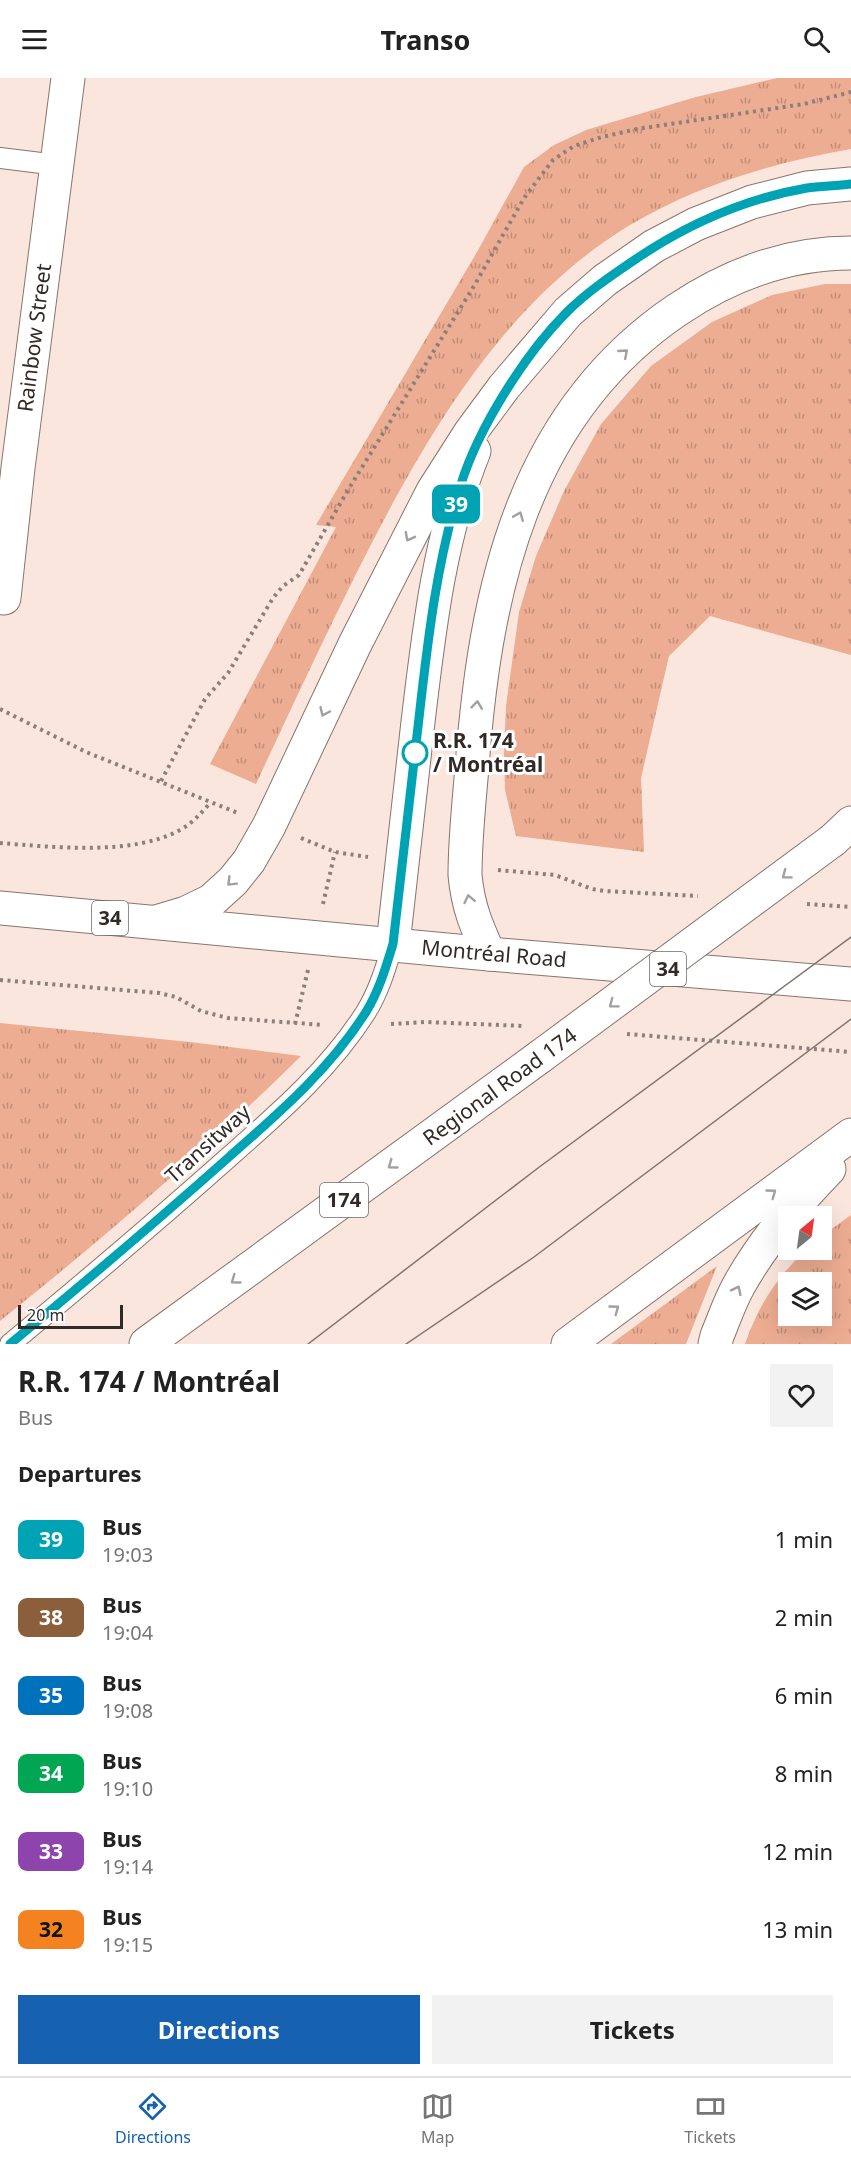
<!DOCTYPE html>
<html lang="en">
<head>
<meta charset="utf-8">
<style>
  :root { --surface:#fff; --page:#f2f2f2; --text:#222; --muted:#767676; --line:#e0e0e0; --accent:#1661b0 }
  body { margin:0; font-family:"Noto Sans",sans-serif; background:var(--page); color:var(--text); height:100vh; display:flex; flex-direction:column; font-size:22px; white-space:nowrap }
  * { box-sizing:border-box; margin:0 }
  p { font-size:20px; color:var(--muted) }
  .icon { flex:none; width:33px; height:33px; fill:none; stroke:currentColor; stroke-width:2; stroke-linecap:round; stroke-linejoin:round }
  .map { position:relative; height:1266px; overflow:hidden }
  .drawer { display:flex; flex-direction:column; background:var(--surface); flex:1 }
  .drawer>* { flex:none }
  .badge { padding:0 12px; border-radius:9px; font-size:21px; line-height:39px }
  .needle { width:39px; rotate:29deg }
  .tools { position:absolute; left:778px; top:1128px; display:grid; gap:12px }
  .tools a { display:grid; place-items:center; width:54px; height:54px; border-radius:0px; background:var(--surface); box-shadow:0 6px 24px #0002; font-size:30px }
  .scale { position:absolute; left:18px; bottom:15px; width:105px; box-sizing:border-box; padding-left:6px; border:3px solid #322a27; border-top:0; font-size:16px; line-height:21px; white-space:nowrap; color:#322a27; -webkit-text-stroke:4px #fff; paint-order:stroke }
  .map>.badge { position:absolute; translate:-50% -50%; box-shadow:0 0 0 3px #fff }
  h2 { padding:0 18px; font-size:22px; line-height:54px }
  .round { display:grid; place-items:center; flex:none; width:63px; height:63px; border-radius:0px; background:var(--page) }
  .head { display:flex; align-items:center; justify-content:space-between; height:102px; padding:0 18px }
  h1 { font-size:28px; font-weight:700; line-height:45px }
  .button { display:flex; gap:12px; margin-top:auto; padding:12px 18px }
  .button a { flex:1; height:69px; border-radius:0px; background:var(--accent); color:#fff; font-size:24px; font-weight:700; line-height:69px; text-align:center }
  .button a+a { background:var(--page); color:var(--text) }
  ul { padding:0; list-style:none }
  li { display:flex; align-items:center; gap:18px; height:78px; padding:0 18px }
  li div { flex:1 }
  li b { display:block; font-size:22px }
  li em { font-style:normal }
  li .badge { min-width:66px; font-weight:700; text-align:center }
  header { display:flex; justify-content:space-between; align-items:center; height:78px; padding:0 18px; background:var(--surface); font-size:27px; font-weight:700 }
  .dock { display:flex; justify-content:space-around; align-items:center; height:84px; border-top:2px solid var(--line); background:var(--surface); font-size:16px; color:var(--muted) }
  .dock a { display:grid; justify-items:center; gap:3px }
  .dock .on { color:var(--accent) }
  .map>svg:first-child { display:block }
</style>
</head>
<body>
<header><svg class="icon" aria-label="menu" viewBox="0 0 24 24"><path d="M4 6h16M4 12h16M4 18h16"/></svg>Transo<svg class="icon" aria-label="search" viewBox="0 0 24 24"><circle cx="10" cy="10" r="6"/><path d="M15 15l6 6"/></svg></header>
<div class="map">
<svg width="851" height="1266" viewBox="0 0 851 1266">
  <defs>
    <pattern id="grass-tufts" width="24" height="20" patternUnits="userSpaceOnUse" patternTransform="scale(1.5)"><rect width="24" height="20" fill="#edad92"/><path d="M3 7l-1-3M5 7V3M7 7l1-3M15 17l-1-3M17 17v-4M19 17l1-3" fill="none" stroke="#c18d77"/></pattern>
  </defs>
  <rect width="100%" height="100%" fill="#fbe6de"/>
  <!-- grass -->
  <path fill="url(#grass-tufts)" fill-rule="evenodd" d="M 777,0 L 851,0 L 851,71 C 773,85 699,106 630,147 C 501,225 423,363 357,494 C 322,564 289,635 256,706 L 210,686 L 336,449 L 316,447 L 477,174 L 524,89 L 554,67 L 586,52 L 696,19 Z
    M 825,206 L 851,206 L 851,577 L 710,538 L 669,578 L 641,700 L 644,774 L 516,758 L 505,712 L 504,677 L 506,628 L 519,534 L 536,478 L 564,413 L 601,346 L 651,288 L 712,244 L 772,217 Z
    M 0,945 L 190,964 L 301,978 C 206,1072 105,1159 0,1243 Z
    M 851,1137 L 851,1266 L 745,1266 C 758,1228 777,1199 806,1172 L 822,1172 L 822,1158 ZM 789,1204 L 822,1204 L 822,1238 L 789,1238 Z
    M 717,1188 L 686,1266 L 611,1266 Z"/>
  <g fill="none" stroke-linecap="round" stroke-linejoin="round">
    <!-- service casing -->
    <g stroke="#87756d" stroke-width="22">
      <path id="service" d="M 0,80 L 57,87
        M 10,1266 C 84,1205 157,1143 229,1079 C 279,1035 330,991 366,934 C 379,913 386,889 393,866"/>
    </g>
    <!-- minor casing -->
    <g stroke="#87756d" stroke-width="35">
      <g id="minor">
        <path id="s1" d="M 4,520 L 18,390 L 68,0"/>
      </g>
    </g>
    <!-- primary casing -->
    <g stroke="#87756d" stroke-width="35">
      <g id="primary">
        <path id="s2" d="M 0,830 L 489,876 L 851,906"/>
      </g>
    </g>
    <!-- motorway casing -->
    <g stroke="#87756d" stroke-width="35">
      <path id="motorway" d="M 833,762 L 851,745
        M 156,844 L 186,835 L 211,823 L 233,803 L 249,783 L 269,748 L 355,566 L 433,413 L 470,355 L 504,309 L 568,234 L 605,202 L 654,168 L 696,146 L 752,124 L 807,110 L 851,106
        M 393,866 C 401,792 410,718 418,644 C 429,552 439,460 474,373
        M 489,876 C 476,847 468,829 465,797 C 465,761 469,725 472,689 C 485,513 522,337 677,232 C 729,197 788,175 851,175
        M 146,1266 L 541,978
        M 568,1266 L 851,1057
        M 715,1266 L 717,1258 C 724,1241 730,1223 739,1207 C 763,1164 795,1126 829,1091"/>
    </g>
    <!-- path -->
    <path stroke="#8c7f79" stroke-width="4" stroke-dasharray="3 4.5" stroke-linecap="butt" d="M 0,631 L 86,674 L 238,735
      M 161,703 L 205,621 L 228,595 L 273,520 L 283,508 L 299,497 L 348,412 L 474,208 L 524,120 L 553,82 L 574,68 L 602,59 L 637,51 L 804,26 L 851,14
      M 301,760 L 335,774 L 368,779
      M 0,765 C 52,769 133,778 180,752 C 193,745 201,735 211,724
      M 498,792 L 555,797 L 592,811 L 605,813 L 698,818
      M 323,826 L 335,774
      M 807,826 L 851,829
      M 0,902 L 159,915 L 176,919 L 201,933 L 228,940 L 324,947
      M 295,946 L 308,892
      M 391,946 L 426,944 L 524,948
      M 627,956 L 851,974"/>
    <!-- service -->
    <use href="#service" stroke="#fff" stroke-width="20"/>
    <!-- minor -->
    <use href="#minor" stroke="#fff" stroke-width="33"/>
    <!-- primary -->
    <use href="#primary" stroke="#fff" stroke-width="33"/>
    <!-- motorway -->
    <use href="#motorway" stroke="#fff" stroke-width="33"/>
    <!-- tram -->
    <path stroke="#81746f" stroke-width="1.5" d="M 308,1266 L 538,1090 L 851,859
      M 406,1266 L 534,1179 L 851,941"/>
    <!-- motorway-bridge casing -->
    <g stroke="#87756d" stroke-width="35" stroke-linecap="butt">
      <path id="motorway-bridge" d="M 541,978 L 833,762"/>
    </g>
    <!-- motorway-bridge -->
    <use href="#motorway-bridge" stroke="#fff" stroke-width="33"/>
  </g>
  <!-- one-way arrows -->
  <defs><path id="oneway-chevron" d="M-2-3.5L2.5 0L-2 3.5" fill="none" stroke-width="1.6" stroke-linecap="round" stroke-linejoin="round" transform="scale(1.5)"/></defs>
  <g stroke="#a39f9e">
    <use href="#oneway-chevron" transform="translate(624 275) rotate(-41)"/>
    <use href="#oneway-chevron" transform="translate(519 438) rotate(-68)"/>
    <use href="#oneway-chevron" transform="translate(409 459) rotate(118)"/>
    <use href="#oneway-chevron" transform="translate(477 627) rotate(-83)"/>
    <use href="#oneway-chevron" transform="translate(324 634) rotate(115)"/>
    <use href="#oneway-chevron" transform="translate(786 797) rotate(143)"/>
    <use href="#oneway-chevron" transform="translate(231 804) rotate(135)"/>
    <use href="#oneway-chevron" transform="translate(469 821) rotate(-102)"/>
    <use href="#oneway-chevron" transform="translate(613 926) rotate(143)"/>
    <use href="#oneway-chevron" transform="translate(392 1087) rotate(144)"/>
    <use href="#oneway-chevron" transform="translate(772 1115) rotate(-36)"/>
    <use href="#oneway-chevron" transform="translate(235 1202) rotate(144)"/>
    <use href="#oneway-chevron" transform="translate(737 1212) rotate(-64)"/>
    <use href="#oneway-chevron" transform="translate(615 1231) rotate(-36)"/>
  </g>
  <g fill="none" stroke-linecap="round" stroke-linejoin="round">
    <!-- line casing -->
    <g stroke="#fff" stroke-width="14">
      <path id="line" d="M 10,1266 C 84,1205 157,1143 229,1079 C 279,1035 330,991 366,934 C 379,913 386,889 393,866 C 402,791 410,715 419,640 C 428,560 437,482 461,406 C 479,349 525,276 567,234 C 586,215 608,200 630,185 C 682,149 743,121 807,110 C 821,108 836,108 851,106"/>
    </g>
    <!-- line -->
    <use href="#line" stroke="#00a3b4" stroke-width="9"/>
  </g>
  <!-- markers -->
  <circle fill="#fff" stroke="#00a3b4" stroke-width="3" cx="415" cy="675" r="12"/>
  <g text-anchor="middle" stroke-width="6" stroke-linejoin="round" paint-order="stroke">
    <!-- shield labels -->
    <g fill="#fff" stroke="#706a68" stroke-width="1.5">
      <rect x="92" y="823" width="36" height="34" rx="4.5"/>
      <rect x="650" y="874" width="36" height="34" rx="4.5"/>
      <rect x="320" y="1105" width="48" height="34" rx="4.5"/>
    </g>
    <g font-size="20" font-weight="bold" fill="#322a27">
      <text x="110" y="847">34</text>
      <text x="668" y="898">34</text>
      <text x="344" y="1129">174</text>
    </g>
    <!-- street labels -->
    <g font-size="21" fill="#322a27" stroke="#fff">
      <text dy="7" stroke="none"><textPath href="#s1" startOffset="262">Rainbow Street</textPath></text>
      <text dy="7" stroke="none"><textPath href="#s2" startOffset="496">Montréal Road</textPath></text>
      <text transform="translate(500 1009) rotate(-36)" y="7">Regional Road 174</text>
      <text transform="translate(208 1066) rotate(-42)" y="7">Transitway</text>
    </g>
    <!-- stop labels -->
    <g font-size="21" font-weight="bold" fill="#322a27" stroke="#fff" text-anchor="start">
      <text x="433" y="670">R.R. 174<tspan x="433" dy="24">/ Montréal</tspan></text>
    </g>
  </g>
</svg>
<div class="tools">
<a><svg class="needle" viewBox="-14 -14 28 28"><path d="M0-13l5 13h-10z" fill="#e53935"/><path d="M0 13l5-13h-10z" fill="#767676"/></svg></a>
<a><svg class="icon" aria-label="layers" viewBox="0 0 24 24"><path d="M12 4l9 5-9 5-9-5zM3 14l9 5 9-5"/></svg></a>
</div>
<div class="scale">20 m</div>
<b class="badge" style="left:456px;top:426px;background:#00a3b4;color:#fff">39</b>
</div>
<section class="drawer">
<div class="head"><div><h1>R.R. 174 / Montréal</h1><p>Bus</p></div><a class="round"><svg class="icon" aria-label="heart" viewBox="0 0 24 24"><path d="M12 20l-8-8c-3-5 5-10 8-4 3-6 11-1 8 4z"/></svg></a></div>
<h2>Departures</h2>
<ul>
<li><span class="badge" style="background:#00a3b4;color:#fff">39</span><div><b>Bus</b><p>19:03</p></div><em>1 min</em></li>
<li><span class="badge" style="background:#8b5e3c;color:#fff">38</span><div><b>Bus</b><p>19:04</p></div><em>2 min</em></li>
<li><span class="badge" style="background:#0072bc;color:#fff">35</span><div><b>Bus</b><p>19:08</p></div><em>6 min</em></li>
<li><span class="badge" style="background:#00a651;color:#fff">34</span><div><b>Bus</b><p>19:10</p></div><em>8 min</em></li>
<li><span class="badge" style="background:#8e44ad;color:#fff">33</span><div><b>Bus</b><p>19:14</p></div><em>12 min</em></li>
<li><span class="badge" style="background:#f58220;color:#111">32</span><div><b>Bus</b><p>19:15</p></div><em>13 min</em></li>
</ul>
<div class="button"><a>Directions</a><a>Tickets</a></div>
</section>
<nav class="dock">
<a class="on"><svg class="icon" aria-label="directions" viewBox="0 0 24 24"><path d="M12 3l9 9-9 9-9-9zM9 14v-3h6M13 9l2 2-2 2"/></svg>Directions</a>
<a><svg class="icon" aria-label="map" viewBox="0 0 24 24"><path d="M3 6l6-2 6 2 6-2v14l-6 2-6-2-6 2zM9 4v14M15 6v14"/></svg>Map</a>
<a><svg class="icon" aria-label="tickets" viewBox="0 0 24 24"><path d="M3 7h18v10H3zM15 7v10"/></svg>Tickets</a>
</nav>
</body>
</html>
